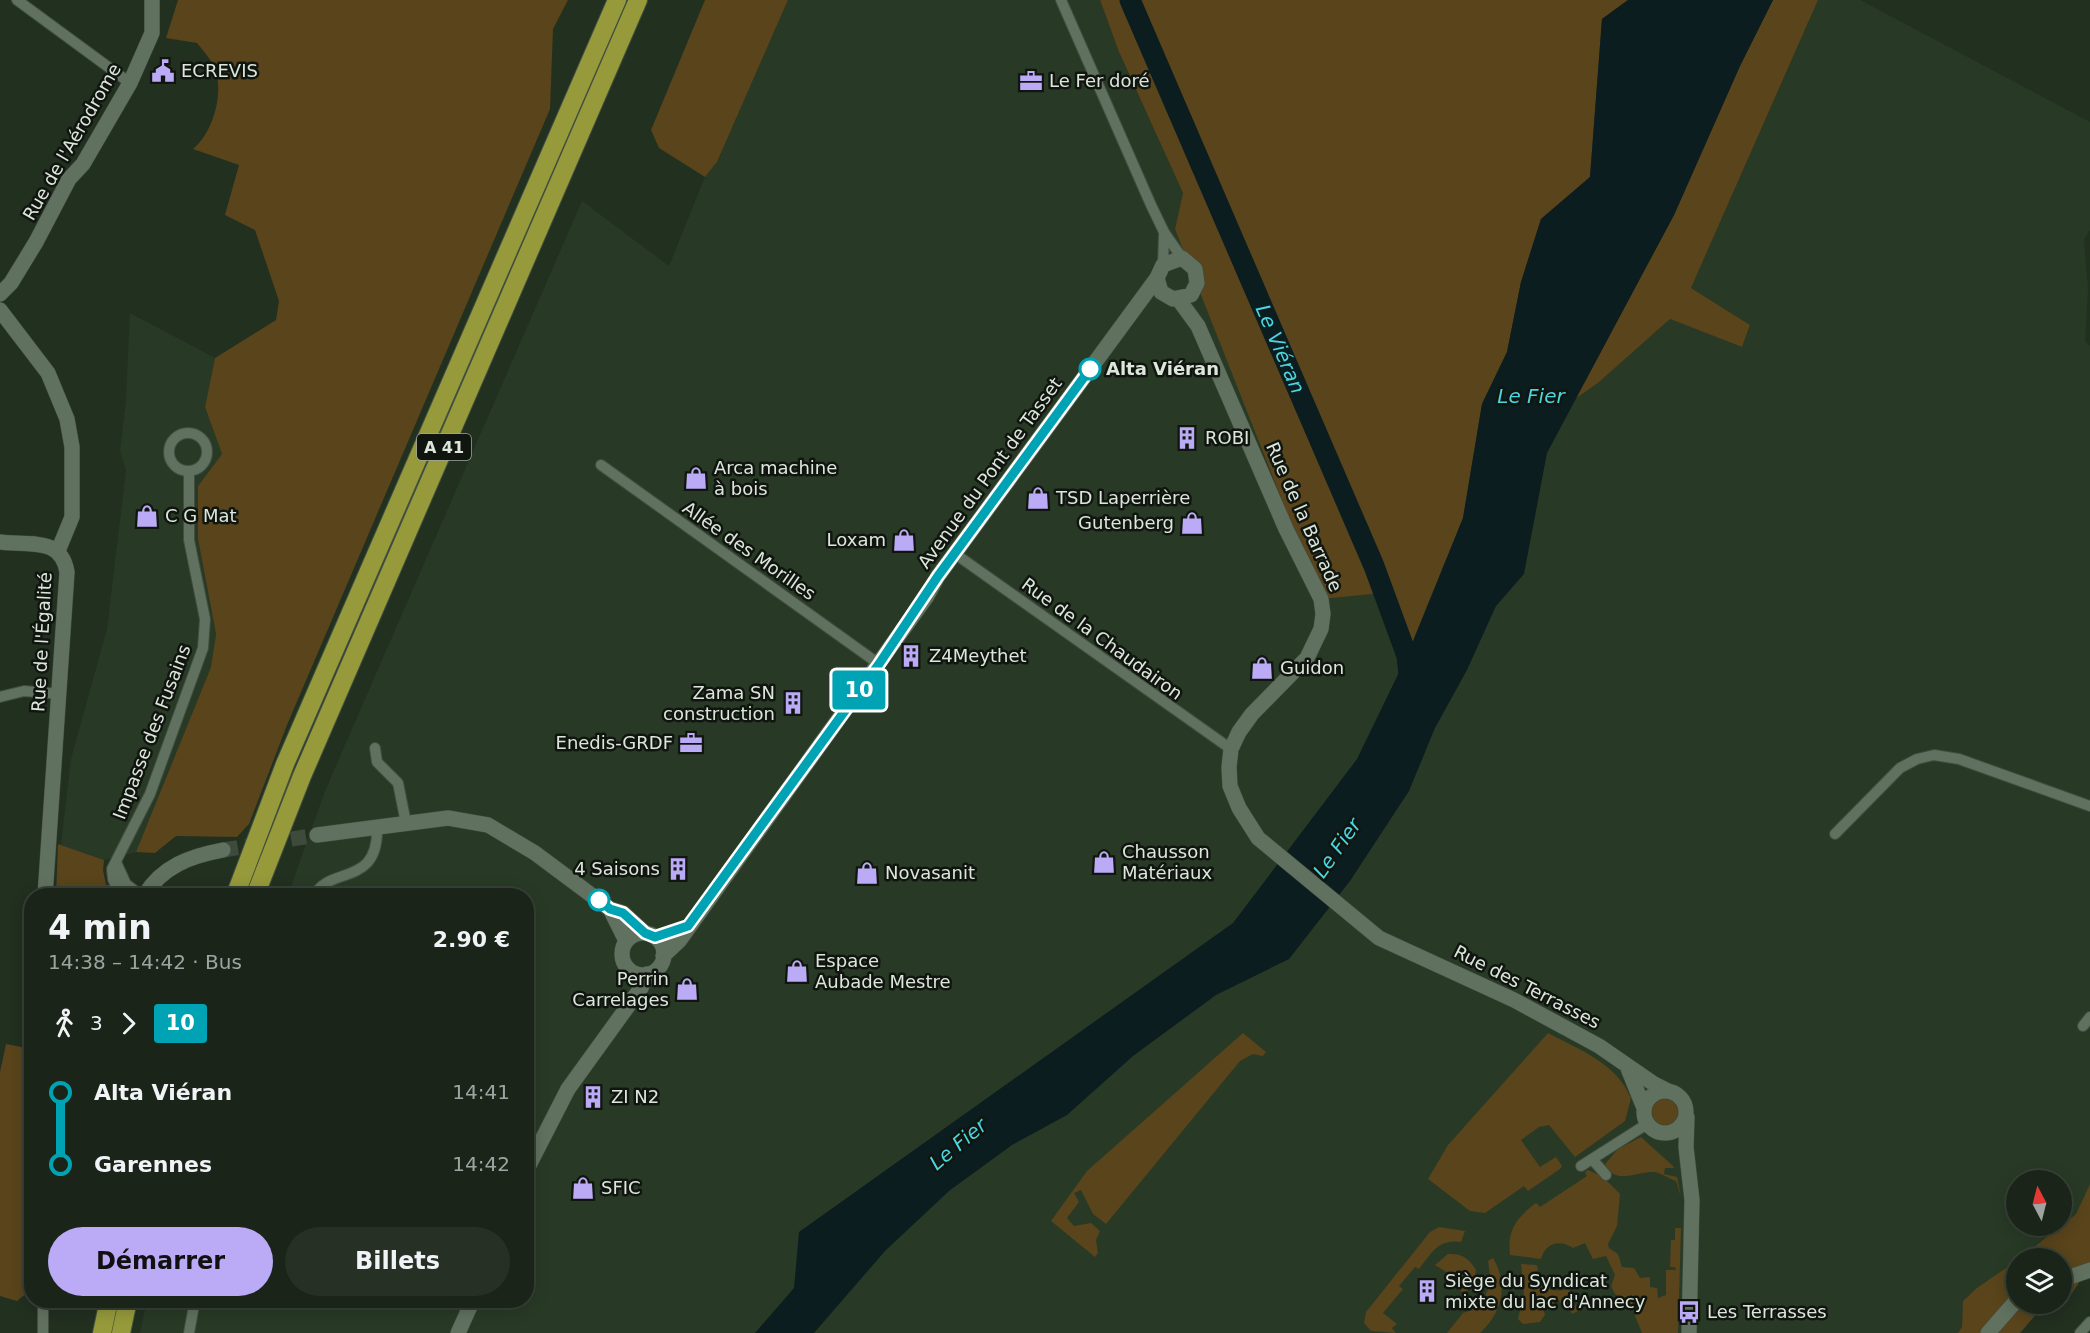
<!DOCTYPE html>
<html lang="fr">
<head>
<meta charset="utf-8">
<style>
  :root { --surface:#1a2418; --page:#273025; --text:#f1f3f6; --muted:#9fa4a2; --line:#384137; --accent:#bbaaf6 }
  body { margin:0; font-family:"DejaVu Sans",sans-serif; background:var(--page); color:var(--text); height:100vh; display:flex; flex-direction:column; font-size:22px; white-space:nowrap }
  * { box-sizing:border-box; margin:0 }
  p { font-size:20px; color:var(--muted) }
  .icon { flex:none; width:33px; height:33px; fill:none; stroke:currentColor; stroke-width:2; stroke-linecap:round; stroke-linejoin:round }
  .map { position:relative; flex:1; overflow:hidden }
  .side { position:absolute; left:24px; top:888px; width:510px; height:420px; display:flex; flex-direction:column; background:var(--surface); border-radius:24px; box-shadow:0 3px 15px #0003,0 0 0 2px var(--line) }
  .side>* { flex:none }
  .badge { padding:0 12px; border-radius:4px; font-size:21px; line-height:39px }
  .needle { width:39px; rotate:353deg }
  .fabs { position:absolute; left:2006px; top:1170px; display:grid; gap:12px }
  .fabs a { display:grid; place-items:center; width:66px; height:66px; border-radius:50%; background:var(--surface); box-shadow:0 3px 15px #0003,0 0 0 2px var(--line); font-size:30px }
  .map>.badge { position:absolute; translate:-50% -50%; box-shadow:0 0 0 3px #fff }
  .legs { display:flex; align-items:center; gap:9px; height:66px; padding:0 24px; font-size:20px }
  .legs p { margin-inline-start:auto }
  .head { display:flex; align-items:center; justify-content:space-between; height:102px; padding:0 24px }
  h1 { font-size:33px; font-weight:600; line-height:45px }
  .action { display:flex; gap:12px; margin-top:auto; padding:12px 24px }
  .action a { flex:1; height:69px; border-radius:36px; background:var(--accent); color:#111; font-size:24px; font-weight:600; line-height:69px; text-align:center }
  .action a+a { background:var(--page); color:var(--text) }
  ul { padding:0 24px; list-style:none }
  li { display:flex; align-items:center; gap:21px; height:72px; font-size:22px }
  li i { display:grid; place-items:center; width:9px; height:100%; margin:0 8px; background:currentColor }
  li i::after { content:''; width:15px; height:15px; margin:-8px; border:4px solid; border-radius:50%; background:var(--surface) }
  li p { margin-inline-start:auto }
  li:first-child i { background:linear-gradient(#0000 50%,currentColor 0) }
  li:last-child i { background:linear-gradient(currentColor 50%,#0000 0) }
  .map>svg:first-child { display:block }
</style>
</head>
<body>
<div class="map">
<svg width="2090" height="1333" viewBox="0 0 2090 1333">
  <rect width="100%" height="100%" fill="#223020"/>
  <!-- built -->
  <path fill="#283a26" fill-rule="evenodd" d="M 788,0 L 1100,0 L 1119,52 L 1183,193 L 1175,229 L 1382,593 L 1408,652 L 1463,518 L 1575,399 L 1598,383 L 1670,319 L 1742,347 L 1750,325 L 1691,288 L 1818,0 L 1860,0 L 2090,122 L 2090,230 L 2084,239 L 2088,290 L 2085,341 L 2090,346 L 2090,1184 L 2076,1214 L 1963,1301 L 1962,1327 L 1958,1333 L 140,1333 L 147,1301 L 526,1300 L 526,896 L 288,895 L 325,791 L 582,201 L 669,266 L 705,177 L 717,162 ZM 2016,1180 L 2061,1180 L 2061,1226 L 2016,1226 Z
    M 130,313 L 215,358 L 205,407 L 222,454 L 198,486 L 198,539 L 216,634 L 211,667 L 136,852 L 104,860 L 61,845 L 71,759 L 107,629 L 126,471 L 120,451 L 126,401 Z"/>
  <!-- green -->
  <path fill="#59441b" d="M 178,0 L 568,0 L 553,29 L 550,109 L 287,725 L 249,824 L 237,837 L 176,836 L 155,853 L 136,852 L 211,667 L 216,634 L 198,539 L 198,486 L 222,454 L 205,407 L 215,358 L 276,320 L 279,301 L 255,230 L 225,215 L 239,165 L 193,149 C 213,132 223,96 216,71 C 213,61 203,51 197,43 L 166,38 Z
    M 705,0 L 788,0 L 717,162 L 705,177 L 659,148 L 651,130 Z
    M 1100,0 L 1628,0 L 1602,19 L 1590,177 L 1541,219 L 1521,282 L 1507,352 L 1482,404 L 1463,518 L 1408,653 L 1382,593 L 1321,599 L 1175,229 L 1183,193 L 1119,52 Z
    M 1773,0 L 1818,0 L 1691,288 L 1750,325 L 1742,347 L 1670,319 L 1598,383 L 1575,399 L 1674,215 L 1740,66 Z
    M 58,844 L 104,860 L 103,870 L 106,885 L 111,885 L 116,895 L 56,896 Z
    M 1243,1033 L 1266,1052 L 1263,1056 L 1253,1054 L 1240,1061 L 1106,1224 L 1093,1214 L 1081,1190 L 1074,1193 L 1079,1202 L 1067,1218 L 1074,1226 L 1091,1223 L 1100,1231 L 1096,1240 L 1098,1253 L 1095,1257 L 1051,1221 L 1087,1171 Z
    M 1548,1033 C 1580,1050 1616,1063 1631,1098 L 1625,1121 L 1575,1157 L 1549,1125 L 1539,1127 L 1521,1140 L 1540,1167 L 1556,1157 L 1562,1166 L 1560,1169 L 1528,1191 L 1524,1186 L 1485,1213 L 1470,1211 L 1428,1179 L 1448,1145 Z
    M 6,1044 L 31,1049 L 32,1264 L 28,1292 L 17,1301 L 0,1296 L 0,1072 Z
    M1652 1112a13 13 0 1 1 26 0a13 13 0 1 1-26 0Z
    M 1641,1137 L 1673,1166 L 1674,1168 L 1665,1168 L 1664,1174 L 1677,1177 L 1681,1197 L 1676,1181 C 1669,1179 1660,1172 1653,1172 C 1638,1171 1614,1186 1605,1164 L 1618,1149 Z
    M 1588,1170 L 1603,1177 L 1620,1194 L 1617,1226 L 1608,1244 L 1609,1248 L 1618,1254 L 1622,1267 L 1634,1268 L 1640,1278 L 1650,1277 L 1650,1287 L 1657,1288 L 1658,1298 L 1666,1295 L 1666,1270 L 1676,1270 L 1675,1267 L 1670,1267 L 1671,1240 L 1675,1240 L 1675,1228 L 1681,1228 L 1678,1333 L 1642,1333 L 1629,1301 L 1615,1294 L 1611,1286 L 1615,1275 L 1606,1256 L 1593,1259 L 1585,1243 L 1573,1248 C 1560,1239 1545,1243 1541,1259 L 1510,1255 C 1507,1230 1516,1218 1536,1203 L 1540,1207 L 1587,1176 L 1585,1172 Z
    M 2090,1184 L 2090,1267 L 2072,1293 L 2061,1296 L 2061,1258 L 2020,1258 L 2076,1214 Z
    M 1439,1227 L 1465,1231 L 1461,1242 C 1438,1238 1431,1254 1419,1269 L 1415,1267 L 1399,1286 L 1403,1289 L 1383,1313 L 1397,1324 L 1392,1328 L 1396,1333 L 1371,1331 L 1364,1323 L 1366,1312 L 1430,1232 Z
    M 1448,1254 C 1462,1253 1469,1258 1476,1270 L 1474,1284 L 1463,1294 L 1451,1275 L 1435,1265 Z
    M 1493,1258 C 1509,1285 1502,1313 1480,1333 L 1447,1333 L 1463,1313 L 1474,1309 L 1485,1296 L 1491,1283 L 1488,1261 Z
    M 2016,1261 L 2016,1304 L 2045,1304 L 2020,1333 L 1958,1333 L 1962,1327 L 1963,1301 L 1977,1288 Z
    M 1521,1264 L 1537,1265 L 1538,1270 L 1533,1274 C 1541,1289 1553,1293 1569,1289 L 1578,1311 L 1572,1314 L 1569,1308 L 1564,1310 L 1559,1300 L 1543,1308 L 1545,1315 L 1540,1322 L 1523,1324 L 1518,1319 L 1524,1293 Z"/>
  <!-- water -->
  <path fill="#0c1d1f" d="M 1628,0 L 1773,0 L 1740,66 L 1674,215 L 1547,453 L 1524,574 L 1496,606 L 1467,670 L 1435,728 L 1409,791 L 1350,881 L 1289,959 L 1216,995 L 1133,1056 L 1067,1115 L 1012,1145 L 949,1191 L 885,1251 L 814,1333 L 755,1333 L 794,1288 L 799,1232 L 1233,923 L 1357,759 L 1407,656 L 1463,518 L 1482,404 L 1507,352 L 1521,282 L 1541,219 L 1590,177 L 1602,19 Z"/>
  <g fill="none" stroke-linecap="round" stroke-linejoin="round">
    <!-- river -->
    <path stroke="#0c1d1f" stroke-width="21" id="s1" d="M 1130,0 L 1374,566 L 1407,656 L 1410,684"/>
    <!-- secondary-tunnel -->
    <path stroke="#3e4b3c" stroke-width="15" stroke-dasharray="15 8" stroke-linecap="butt" d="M 223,850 L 317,835"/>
    <!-- street casing -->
    <g stroke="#414e40" stroke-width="12">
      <path id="street" d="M 17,0 L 130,83
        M 1061,0 L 1151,205 L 1164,232 L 1182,258
        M 1163,265 L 1164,235
        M169 452a19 19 0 1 1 38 0a19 19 0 1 1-38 0Z
        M 601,465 L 879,664
        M 954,553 L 1231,749
        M 0,697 L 24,691 L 60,694
        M 375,748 L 377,762 L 398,783 L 406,823
        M 1835,834 L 1900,768 L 1917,759 L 1934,755 L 1959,759 L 2090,806
        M 116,862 L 126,884 L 142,896
        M 120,896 L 113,879 L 112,869 L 150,794 L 203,648 L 205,619 L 189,540 L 189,472
        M 314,896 C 329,865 379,888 377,827
        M 2083,1026 L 2090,1017
        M 1592,1159 L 1606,1175
        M 1581,1166 L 1647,1124
        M 43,1300 L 43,1333
        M 189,1333 L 195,1300
        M 2080,1333 L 2090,1322"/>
    </g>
    <!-- secondary casing -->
    <g stroke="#414e40" stroke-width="16">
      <path id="secondary" d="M 0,294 L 11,283 L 36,242 L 69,179 L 83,164 L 130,83 L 152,33 L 152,0
        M 1179,300 L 1198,326 L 1286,529 L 1321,599 L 1323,614 L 1321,629 L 1307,658 L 1252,714 L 1239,732 L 1231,749 L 1229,767 L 1230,786 L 1239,808 L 1258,838 L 1379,938 L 1514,1000 L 1599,1046 L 1654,1084 L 1668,1091
        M 0,310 L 48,373 L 67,419 L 72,447 L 72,517 L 58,551
        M 0,542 C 28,546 61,536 67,572 L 45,896
        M 317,835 L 448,818 L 488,825 L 535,853 L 610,909 L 626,941
        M 144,896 C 162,866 191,856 223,850
        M 610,909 L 623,913 L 645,933
        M622 954a21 21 0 1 1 42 0a21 21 0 1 1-42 0Z
        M 663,956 L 679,941 L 927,596 L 938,576 L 1157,278 L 1163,265 L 1182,258 L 1195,269 L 1197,283 L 1191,295 L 1173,299 L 1161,292 L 1157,278
        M 1627,1066 L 1644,1108
        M1644 1112a21 21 0 1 1 42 0a21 21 0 1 1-42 0Z
        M 1687,1117 L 1686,1147 L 1692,1200 L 1689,1333
        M 526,1171 L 568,1089 L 641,988 L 647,974
        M 2061,1280 L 2090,1270
        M 458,1333 L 473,1300
        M 1988,1333 L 2016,1301"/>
    </g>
    <!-- highway casing -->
    <g stroke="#414e40" stroke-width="20">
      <path id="highway" d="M 235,896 L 285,764 L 617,0
        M 255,896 L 302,776 L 638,0
        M 102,1333 L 109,1300
        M 121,1333 L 128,1300"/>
    </g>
    <!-- street -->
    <use href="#street" stroke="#61715f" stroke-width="10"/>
    <!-- secondary -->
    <use href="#secondary" stroke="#61715f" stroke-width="15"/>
    <!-- highway -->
    <use href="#highway" stroke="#969a3a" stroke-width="18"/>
  </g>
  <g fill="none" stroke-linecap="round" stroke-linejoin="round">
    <!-- line-1 casing -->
    <g stroke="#fff" stroke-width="14">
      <path id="line-1" d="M 599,900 L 610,909 L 623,913 L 645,933 L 655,937 L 688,926 L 879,664 L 938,576 L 1090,369"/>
    </g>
    <!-- line-1 -->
    <use href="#line-1" stroke="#00a3b4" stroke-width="9"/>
  </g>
  <!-- icons -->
  <defs>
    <g id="civic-bare" transform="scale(1.8)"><path d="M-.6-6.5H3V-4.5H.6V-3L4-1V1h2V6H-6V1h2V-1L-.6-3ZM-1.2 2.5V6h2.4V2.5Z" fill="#bbaaf6" stroke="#10160f" stroke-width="2.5" paint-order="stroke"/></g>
    <g id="office-bare" transform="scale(1.8)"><path d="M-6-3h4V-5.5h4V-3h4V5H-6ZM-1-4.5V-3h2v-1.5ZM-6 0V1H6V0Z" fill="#bbaaf6" stroke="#10160f" stroke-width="2.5" paint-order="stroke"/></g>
    <g id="building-bare" transform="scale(1.8)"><path d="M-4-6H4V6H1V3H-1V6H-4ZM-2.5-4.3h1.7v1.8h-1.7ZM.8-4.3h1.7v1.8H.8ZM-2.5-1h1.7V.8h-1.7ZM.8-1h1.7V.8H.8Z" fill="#bbaaf6" stroke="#10160f" stroke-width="2.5" paint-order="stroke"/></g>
    <g id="shop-bare" transform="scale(1.8)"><path d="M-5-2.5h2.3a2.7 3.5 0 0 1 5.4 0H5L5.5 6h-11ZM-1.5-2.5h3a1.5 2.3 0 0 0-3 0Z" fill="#bbaaf6" stroke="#10160f" stroke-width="2.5" paint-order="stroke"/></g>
    <g id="bus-bare" transform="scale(1.8)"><path d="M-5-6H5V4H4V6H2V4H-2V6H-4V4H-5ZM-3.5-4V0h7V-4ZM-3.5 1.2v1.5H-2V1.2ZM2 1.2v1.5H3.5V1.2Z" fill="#bbaaf6" stroke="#10160f" stroke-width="2.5" paint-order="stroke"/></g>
  </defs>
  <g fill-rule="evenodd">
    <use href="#civic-bare" x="163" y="71"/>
    <use href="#office-bare" x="1031" y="81"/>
    <use href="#building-bare" x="1187" y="438"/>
    <use href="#shop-bare" x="696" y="478"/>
    <use href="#shop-bare" x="1038" y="498"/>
    <use href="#shop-bare" x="147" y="516"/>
    <use href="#shop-bare" x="1192" y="523"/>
    <use href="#shop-bare" x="904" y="540"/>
    <use href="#building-bare" x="911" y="656"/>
    <use href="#shop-bare" x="1262" y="668"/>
    <use href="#building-bare" x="793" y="703"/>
    <use href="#office-bare" x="691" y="743"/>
    <use href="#shop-bare" x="1104" y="862"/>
    <use href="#building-bare" x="678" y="869"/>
    <use href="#shop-bare" x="867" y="873"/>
    <use href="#shop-bare" x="797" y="971"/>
    <use href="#shop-bare" x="687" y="989"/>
    <use href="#building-bare" x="593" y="1097"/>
    <use href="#shop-bare" x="583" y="1188"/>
    <use href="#building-bare" x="1427" y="1291"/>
    <use href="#bus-bare" x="1689" y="1312"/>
  </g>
  <!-- markers -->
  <g fill="#fff" stroke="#00a3b4" stroke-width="3">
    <circle cx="1090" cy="369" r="10"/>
    <circle cx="599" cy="900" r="10"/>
  </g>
  <g text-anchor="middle" stroke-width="5" stroke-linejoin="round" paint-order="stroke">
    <!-- shield labels -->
    <rect fill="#10160f" stroke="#9fa89e" stroke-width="1.5" x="417" y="434" width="54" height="26" rx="4.5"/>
    <g font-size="16" font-weight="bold" fill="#dce6db">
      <text x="444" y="453">A 41</text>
    </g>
    <!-- poi labels -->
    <g font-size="18" fill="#dce6db" stroke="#10160f" text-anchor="start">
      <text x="181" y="77">ECREVIS</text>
      <text x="1049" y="87">Le Fer doré</text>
      <text x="1205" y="444">ROBI</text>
      <text x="714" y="474">Arca machine<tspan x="714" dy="21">à bois</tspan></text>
      <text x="1056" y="504">TSD Laperrière</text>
      <text x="165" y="522">C G Mat</text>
      <text x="1174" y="529" text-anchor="end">Gutenberg</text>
      <text x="886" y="546" text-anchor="end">Loxam</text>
      <text x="929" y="662">Z4Meythet</text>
      <text x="1280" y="674">Guidon</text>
      <text x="775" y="699" text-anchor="end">Zama SN<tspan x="775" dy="21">construction</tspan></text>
      <text x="673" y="749" text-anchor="end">Enedis-GRDF</text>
      <text x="1122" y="858">Chausson<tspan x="1122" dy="21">Matériaux</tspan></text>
      <text x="660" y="875" text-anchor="end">4 Saisons</text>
      <text x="885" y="879">Novasanit</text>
      <text x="815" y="967">Espace<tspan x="815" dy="21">Aubade Mestre</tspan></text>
      <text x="669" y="985" text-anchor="end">Perrin<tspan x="669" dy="21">Carrelages</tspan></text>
      <text x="611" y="1103">ZI N2</text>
      <text x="601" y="1194">SFIC</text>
      <text x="1445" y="1287">Siège du Syndicat<tspan x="1445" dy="21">mixte du lac d'Annecy</tspan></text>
      <text x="1707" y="1318">Les Terrasses</text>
    </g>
    <!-- street labels -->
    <g font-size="18" fill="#dce6db" stroke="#10160f">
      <text transform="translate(72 142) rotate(-60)" y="6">Rue de l'Aérodrome</text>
      <text transform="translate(990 473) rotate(-54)" y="6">Avenue du Pont de Tasset</text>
      <text transform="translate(1304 517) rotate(66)" y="6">Rue de la Barrade</text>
      <text transform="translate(749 551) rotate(35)" y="6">Allée des Morilles</text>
      <text transform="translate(1102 639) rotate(36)" y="6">Rue de la Chaudairon</text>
      <text transform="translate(42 642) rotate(-87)" y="6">Rue de l'Égalité</text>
      <text transform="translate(152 732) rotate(-69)" y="6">Impasse des Fusains</text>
      <text transform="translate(1527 987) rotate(27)" y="6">Rue des Terrasses</text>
    </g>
    <!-- stop labels -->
    <g font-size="18" font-weight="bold" fill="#dce6db" stroke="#10160f" text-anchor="start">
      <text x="1106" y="375">Alta Viéran</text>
    </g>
    <!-- water labels -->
    <g font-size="20" font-style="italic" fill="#4bd5e0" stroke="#10160f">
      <text dy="7" stroke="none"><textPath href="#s1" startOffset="380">Le Viéran</textPath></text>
      <text x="1531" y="403">Le Fier</text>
      <text transform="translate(1337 848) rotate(-55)" y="7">Le Fier</text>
      <text transform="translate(958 1144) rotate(-40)" y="7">Le Fier</text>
    </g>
  </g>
</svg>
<div class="fabs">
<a><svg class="needle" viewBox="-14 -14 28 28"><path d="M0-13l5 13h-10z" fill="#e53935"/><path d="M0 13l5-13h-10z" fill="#9fa4a2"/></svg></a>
<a><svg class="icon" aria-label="layers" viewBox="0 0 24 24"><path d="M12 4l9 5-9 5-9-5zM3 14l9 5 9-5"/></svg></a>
</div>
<b class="badge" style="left:859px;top:690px;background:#00a3b4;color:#fff">10</b>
<section class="side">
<div class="head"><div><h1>4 min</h1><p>14:38 – 14:42 · Bus</p></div><b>2.90 €</b></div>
<div class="legs"><svg class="icon" aria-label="walk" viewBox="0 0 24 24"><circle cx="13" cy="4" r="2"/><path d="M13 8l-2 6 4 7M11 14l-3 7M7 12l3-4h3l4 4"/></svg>3<svg class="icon" aria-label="forward" viewBox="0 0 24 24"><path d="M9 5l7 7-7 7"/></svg><b class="badge" style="background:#00a3b4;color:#fff">10</b></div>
<ul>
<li><i style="color:#00a3b4"></i><b>Alta Viéran</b><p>14:41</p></li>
<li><i style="color:#00a3b4"></i><b>Garennes</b><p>14:42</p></li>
</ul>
<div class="action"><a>Démarrer</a><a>Billets</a></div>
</section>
</div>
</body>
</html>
